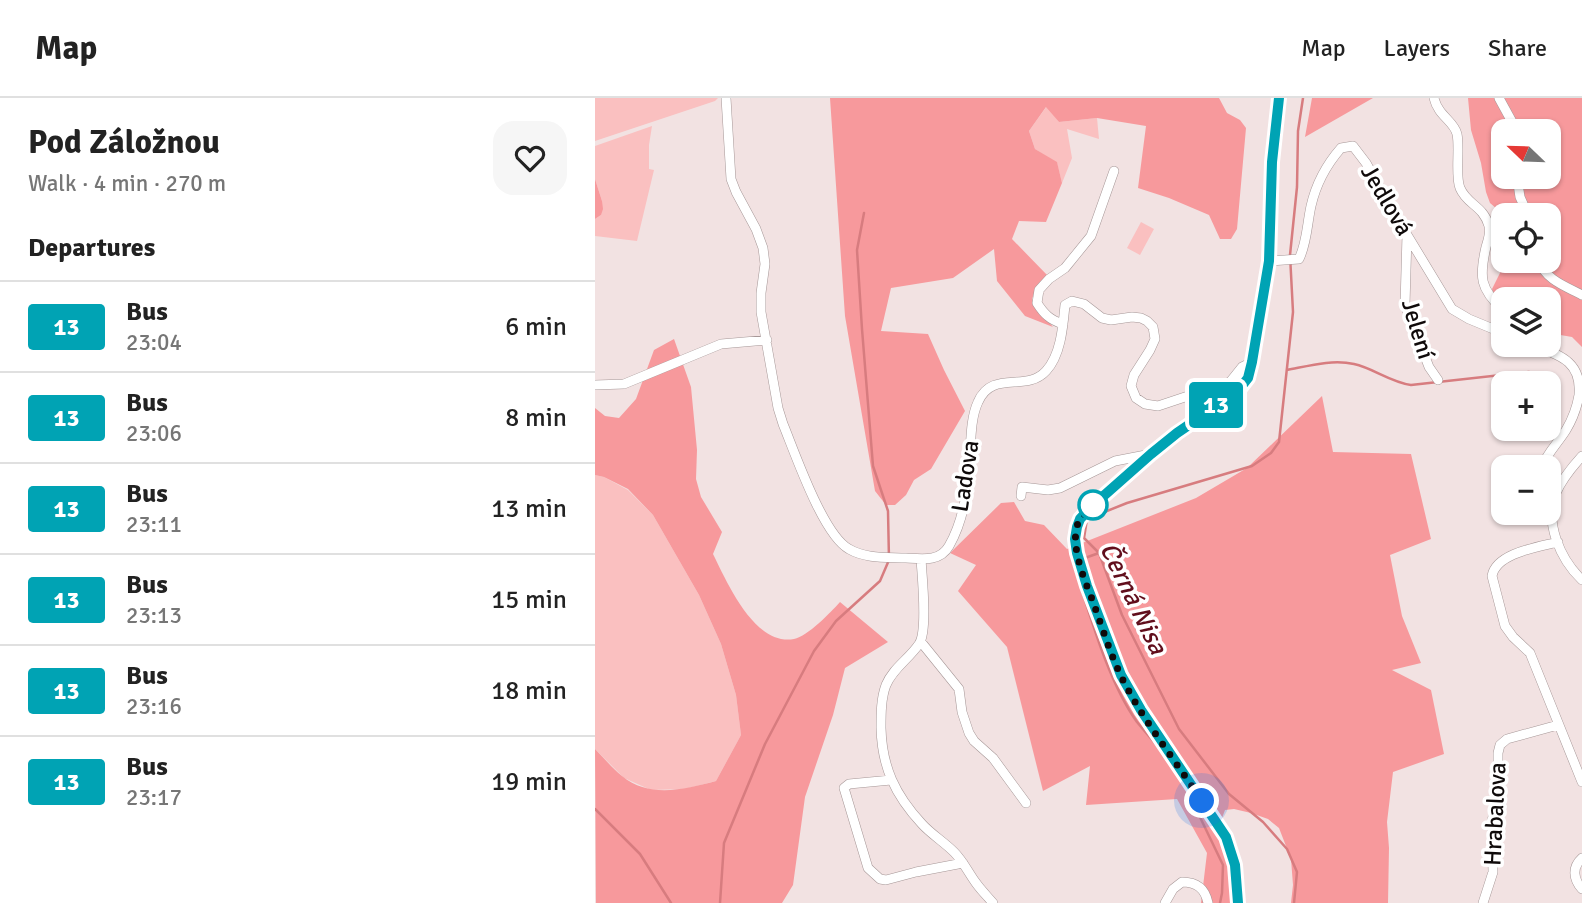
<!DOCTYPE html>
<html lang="en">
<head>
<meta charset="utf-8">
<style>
  :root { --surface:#fff; --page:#f6f6f6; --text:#222; --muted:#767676; --line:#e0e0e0 }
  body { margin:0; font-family:Signika,sans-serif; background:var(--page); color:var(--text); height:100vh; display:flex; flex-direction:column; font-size:26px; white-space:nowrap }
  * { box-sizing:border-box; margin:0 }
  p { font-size:23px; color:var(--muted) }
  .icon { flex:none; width:38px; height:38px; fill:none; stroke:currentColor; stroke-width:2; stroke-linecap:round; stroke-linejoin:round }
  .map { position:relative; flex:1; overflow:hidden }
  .panel { display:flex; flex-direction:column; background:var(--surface); width:595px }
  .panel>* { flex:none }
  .badge { padding:0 14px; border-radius:5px; font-size:24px; line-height:46px }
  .needle { width:46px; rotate:293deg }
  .tools { position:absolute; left:896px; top:21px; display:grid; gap:14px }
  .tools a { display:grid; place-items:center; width:70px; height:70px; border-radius:14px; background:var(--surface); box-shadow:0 2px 5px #0004; font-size:35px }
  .you { position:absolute; width:35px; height:35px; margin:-18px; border:5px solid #fff; border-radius:50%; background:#1a73e8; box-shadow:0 0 0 10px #1a73e833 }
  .map>.badge { position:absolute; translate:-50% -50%; box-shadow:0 0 0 4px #fff }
  h2 { padding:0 28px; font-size:26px; line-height:63px }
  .round { display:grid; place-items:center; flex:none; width:74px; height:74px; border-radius:21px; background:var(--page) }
  .head { display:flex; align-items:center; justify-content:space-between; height:119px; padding:0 28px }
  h1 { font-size:33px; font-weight:700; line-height:52px }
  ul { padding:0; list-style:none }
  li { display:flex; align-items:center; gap:21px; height:91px; padding:0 28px; border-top:2px solid var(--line) }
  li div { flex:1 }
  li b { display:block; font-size:26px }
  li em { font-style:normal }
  li .badge { min-width:77px; font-weight:700; text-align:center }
  header { display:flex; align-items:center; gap:42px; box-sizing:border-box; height:98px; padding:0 35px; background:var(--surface); border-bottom:2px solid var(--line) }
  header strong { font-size:33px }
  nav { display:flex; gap:38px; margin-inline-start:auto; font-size:24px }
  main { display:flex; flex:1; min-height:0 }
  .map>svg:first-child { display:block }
</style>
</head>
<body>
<header>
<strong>Map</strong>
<nav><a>Map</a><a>Layers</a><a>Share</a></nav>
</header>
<main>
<section class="panel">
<div class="head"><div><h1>Pod Záložnou</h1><p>Walk · 4 min · 270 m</p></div><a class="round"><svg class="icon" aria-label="heart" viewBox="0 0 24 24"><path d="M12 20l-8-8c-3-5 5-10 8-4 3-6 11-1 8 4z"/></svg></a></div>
<h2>Departures</h2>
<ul>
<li><span class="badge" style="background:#00a3b4;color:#fff">13</span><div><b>Bus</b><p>23:04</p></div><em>6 min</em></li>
<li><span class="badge" style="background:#00a3b4;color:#fff">13</span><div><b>Bus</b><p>23:06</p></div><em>8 min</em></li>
<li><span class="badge" style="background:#00a3b4;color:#fff">13</span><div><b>Bus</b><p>23:11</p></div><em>13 min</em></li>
<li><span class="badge" style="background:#00a3b4;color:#fff">13</span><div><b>Bus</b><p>23:13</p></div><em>15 min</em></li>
<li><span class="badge" style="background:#00a3b4;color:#fff">13</span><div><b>Bus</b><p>23:16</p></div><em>18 min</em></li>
<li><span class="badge" style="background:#00a3b4;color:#fff">13</span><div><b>Bus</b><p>23:17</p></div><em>19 min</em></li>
</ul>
</section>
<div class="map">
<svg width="987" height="805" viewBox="0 0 987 805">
  <rect width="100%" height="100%" fill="#f2e2e2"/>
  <!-- green -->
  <path fill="#fac0c0" d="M 0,0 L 123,0 L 120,3 L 0,43 Z
    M 452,8 L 464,24 L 502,20 L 504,41 L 472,31 L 477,60 L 467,85 L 462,65 L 440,51 L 434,33 Z
    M 57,28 L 54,47 L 54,71 L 59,72 L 42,143 L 0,138 L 0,121 L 6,117 L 7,103 L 0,81 L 0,48 Z
    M 546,124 L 559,131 L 545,157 L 532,150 Z
    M 0,377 L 9,379 L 33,392 L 58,417 L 104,497 L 126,546 L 141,597 L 146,637 L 121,683 L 90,691 L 56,692 L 29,680 L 0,651 Z"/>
  <!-- forest -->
  <path fill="#f7999c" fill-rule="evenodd" d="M 235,0 L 624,0 L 632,15 L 645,22 L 651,30 L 642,131 L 636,141 L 625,141 L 614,117 L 574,100 L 543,90 L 551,28 L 502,20 L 464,24 L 451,9 L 434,33 L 440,51 L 462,64 L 467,85 L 451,124 L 424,123 L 417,141 L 453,178 L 441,190 L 437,201 L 442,211 L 458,229 L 430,218 L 402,183 L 399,151 L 358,180 L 296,190 L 286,233 L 333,236 L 349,272 L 370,313 L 336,371 L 319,382 L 311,397 L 300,407 L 291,407 L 280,393 L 250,218 Z
    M 717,0 L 778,0 L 710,39 Z
    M 873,0 L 987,0 L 987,249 L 977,239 L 954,235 L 954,201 L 908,201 L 908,226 L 905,225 L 897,191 L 911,163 L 954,163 L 954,117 L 909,117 L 895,105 L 891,94 L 886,65 L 876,32 ZM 908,33 L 954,33 L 954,79 L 908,79 Z
    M 0,81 L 7,103 L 8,111 L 6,117 L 0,121 Z
    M 79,241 L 96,289 L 102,352 L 101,381 L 106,399 L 127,434 L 118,456 C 132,484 159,548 199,541 C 213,538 235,515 245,504 L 293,544 L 250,570 L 238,617 L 210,699 L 198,787 L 187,805 L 1,805 L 0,651 C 9,660 17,670 27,678 C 55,701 90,691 121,683 L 146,637 L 141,597 L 126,546 L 104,497 L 58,417 L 33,391 L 9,379 L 0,377 L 0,310 L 10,318 L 24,320 L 41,301 L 59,252 Z
    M 727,298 L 738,354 L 816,356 L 836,441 L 795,457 L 807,518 L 826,565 L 797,572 L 836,592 L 849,656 L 798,674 L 792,724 L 794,750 L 793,805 L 696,805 L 698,787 L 696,761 L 684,730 L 673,721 L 656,715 L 639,711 L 630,712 L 627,720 L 641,753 L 648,805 L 606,805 L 612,755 L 582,701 L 491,707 L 495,668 L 448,693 L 412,549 L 363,493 L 381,467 L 355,455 L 406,405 L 419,404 L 430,423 L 449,427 L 472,451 L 601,400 L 652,370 Z"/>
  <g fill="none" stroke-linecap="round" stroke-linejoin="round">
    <!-- stream -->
    <path stroke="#d77c7f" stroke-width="2.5" d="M 692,272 C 713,268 737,261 759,266 C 778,270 795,284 816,287 L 934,274
      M 487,461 L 504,455
      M 481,463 L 479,467 C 495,516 512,582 542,624 C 551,635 561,646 570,657
      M 582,675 L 591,690 L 628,767 L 627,795 L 625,805
      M 0,711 L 45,756 L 76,805
      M 125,805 L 129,745 L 170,646 L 219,553 L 241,523 L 285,483 L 294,462 L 293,413 L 278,368 L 267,231 L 262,152 L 269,115
      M 699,805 L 702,774 L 692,751 L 668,724 L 634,696 L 584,631 L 527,517 L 504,455 L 489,440 L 492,421 L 532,405 L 657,368 L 676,355 L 684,344 L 698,214 L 695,157 L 702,89 L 703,33 L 708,0"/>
    <!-- minor casing -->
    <g stroke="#a69797" stroke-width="10">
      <path id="minor" d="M 131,0 L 136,81 L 141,94 L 161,131 L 168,150 L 170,166 L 166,195 L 166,214 L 183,310 L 188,326 C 200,355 228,437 254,451 C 271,461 292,459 311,460 C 327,461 345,464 354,448 C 370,420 373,388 375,356 C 376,339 376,319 383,304 C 397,271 431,295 451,273 C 466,257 468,228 470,207 L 477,203 L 489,206 L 507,220 L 516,222 L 537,219 L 546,220 L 552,223 L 558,229 L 560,241 L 555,252 L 539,277 L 536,288 L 541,300 L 550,306 L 563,308 L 635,284 L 647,269 L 657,264
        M 839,0 C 843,18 859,23 862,36 C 865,50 860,79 865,90 C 872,107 888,107 894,128 C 896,135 893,142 891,149 C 884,179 885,191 908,212
        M 904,0 L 922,33
        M 922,79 L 925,99 L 933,117
        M 812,137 L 810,207 L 834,269 L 843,282
        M 674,163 L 704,161 C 712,145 712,126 716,108 C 721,86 732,66 746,50 L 758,48 L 771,65 L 797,112 L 857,211 L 874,221 L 908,235
        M 944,163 C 951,182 970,188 987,197
        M 468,226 C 455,222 449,216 442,205 L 444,192 L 454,181 L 470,170 L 496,138 L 519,73
        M 938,247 C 964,257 987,263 984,297 C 982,309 977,322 971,332 C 963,345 952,355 947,369
        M 0,287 L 29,286 L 126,246 L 172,242
        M 987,358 C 977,369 967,381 961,395 C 949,424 965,461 987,482
        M 426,398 L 427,389 L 453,392 L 465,390 L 520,363 L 556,356
        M 963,444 C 943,449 901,455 897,478 L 910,528 L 918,539 L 935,555 L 987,684
        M 326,461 C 327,478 333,533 324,546 C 314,561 298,570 291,587 C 286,600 286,616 286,630 C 287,669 300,697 327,726 C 336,736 349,744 359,754 C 368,763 373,774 381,785 C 386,792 392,798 398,805
        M 326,544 L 364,591 L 367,614 L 374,635 L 379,643 L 398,660 L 431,705
        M 296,682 L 254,686 L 249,690 L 273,770 L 285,781 L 291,782 L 321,774 L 368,765
        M 987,760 C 977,769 978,781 987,791
        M 570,805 L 578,791 L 587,784 C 601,784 610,790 613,805
        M 888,805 L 898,774 L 897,723 L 903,696 L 903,655 L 905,647 L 912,641 L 963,627"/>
    </g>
    <!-- tertiary casing -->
    <g stroke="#a69797" stroke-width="12">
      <path id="tertiary" d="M 643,805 L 640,767 L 631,739 L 546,612 L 525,577 L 492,488 L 482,455 L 480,441 L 482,429 L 486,420 L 496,409 L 556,356 L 582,335 L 642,294 L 653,280 L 674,163 L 677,64 L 684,0"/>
    </g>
    <!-- minor -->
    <use href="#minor" stroke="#fff" stroke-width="9"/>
    <!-- tertiary -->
    <use href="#tertiary" stroke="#fff" stroke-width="10"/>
  </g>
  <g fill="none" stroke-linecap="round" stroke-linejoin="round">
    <!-- line casing -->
    <g stroke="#fff" stroke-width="16">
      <path id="line" d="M 643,805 L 640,767 L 631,739 L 546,612 L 526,577 L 492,488 L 482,455 L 480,441 L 482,429 L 485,421 L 496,409 L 556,356 L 582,335 L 642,294 L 653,280 L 657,264 L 674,163 L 677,64 L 684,0"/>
    </g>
    <!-- line -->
    <use href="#line" stroke="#00a3b4" stroke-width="10"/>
    <!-- walk -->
    <path stroke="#0f0a0a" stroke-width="7" stroke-dasharray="0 12.6" d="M 498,407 C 492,414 485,419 482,428 C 476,449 489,481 497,501 C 506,526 514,552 525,576 C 546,620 580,662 607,703"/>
  </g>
  <!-- markers -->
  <circle fill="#fff" stroke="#00a3b4" stroke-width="3.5" cx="498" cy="407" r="14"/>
  <g text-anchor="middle" stroke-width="7" stroke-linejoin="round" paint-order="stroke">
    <!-- street labels -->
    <g font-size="24" fill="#0f0a0a" stroke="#fff">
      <text transform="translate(792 102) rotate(59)" y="8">Jedlová</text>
      <text transform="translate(823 231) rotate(73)" y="8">Jelení</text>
      <text transform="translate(370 378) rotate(-81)" y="8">Ladova</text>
      <text transform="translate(900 716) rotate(-87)" y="8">Hrabalova</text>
    </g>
    <!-- water labels -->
    <g font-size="26" font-style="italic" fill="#610e1c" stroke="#fff">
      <text transform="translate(539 500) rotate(64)" y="9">Černá Nisa</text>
    </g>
  </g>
</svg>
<div class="tools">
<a><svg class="needle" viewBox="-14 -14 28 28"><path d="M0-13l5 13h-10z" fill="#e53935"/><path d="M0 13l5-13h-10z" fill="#767676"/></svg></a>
<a><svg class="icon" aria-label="locate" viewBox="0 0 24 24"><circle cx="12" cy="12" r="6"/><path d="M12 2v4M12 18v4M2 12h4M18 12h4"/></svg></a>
<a><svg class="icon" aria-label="layers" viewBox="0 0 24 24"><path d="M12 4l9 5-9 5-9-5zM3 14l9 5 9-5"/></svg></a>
<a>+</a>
<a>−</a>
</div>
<div class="you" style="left:607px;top:703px"></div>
<b class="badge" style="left:621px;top:307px;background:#00a3b4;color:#fff">13</b>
</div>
</main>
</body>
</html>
